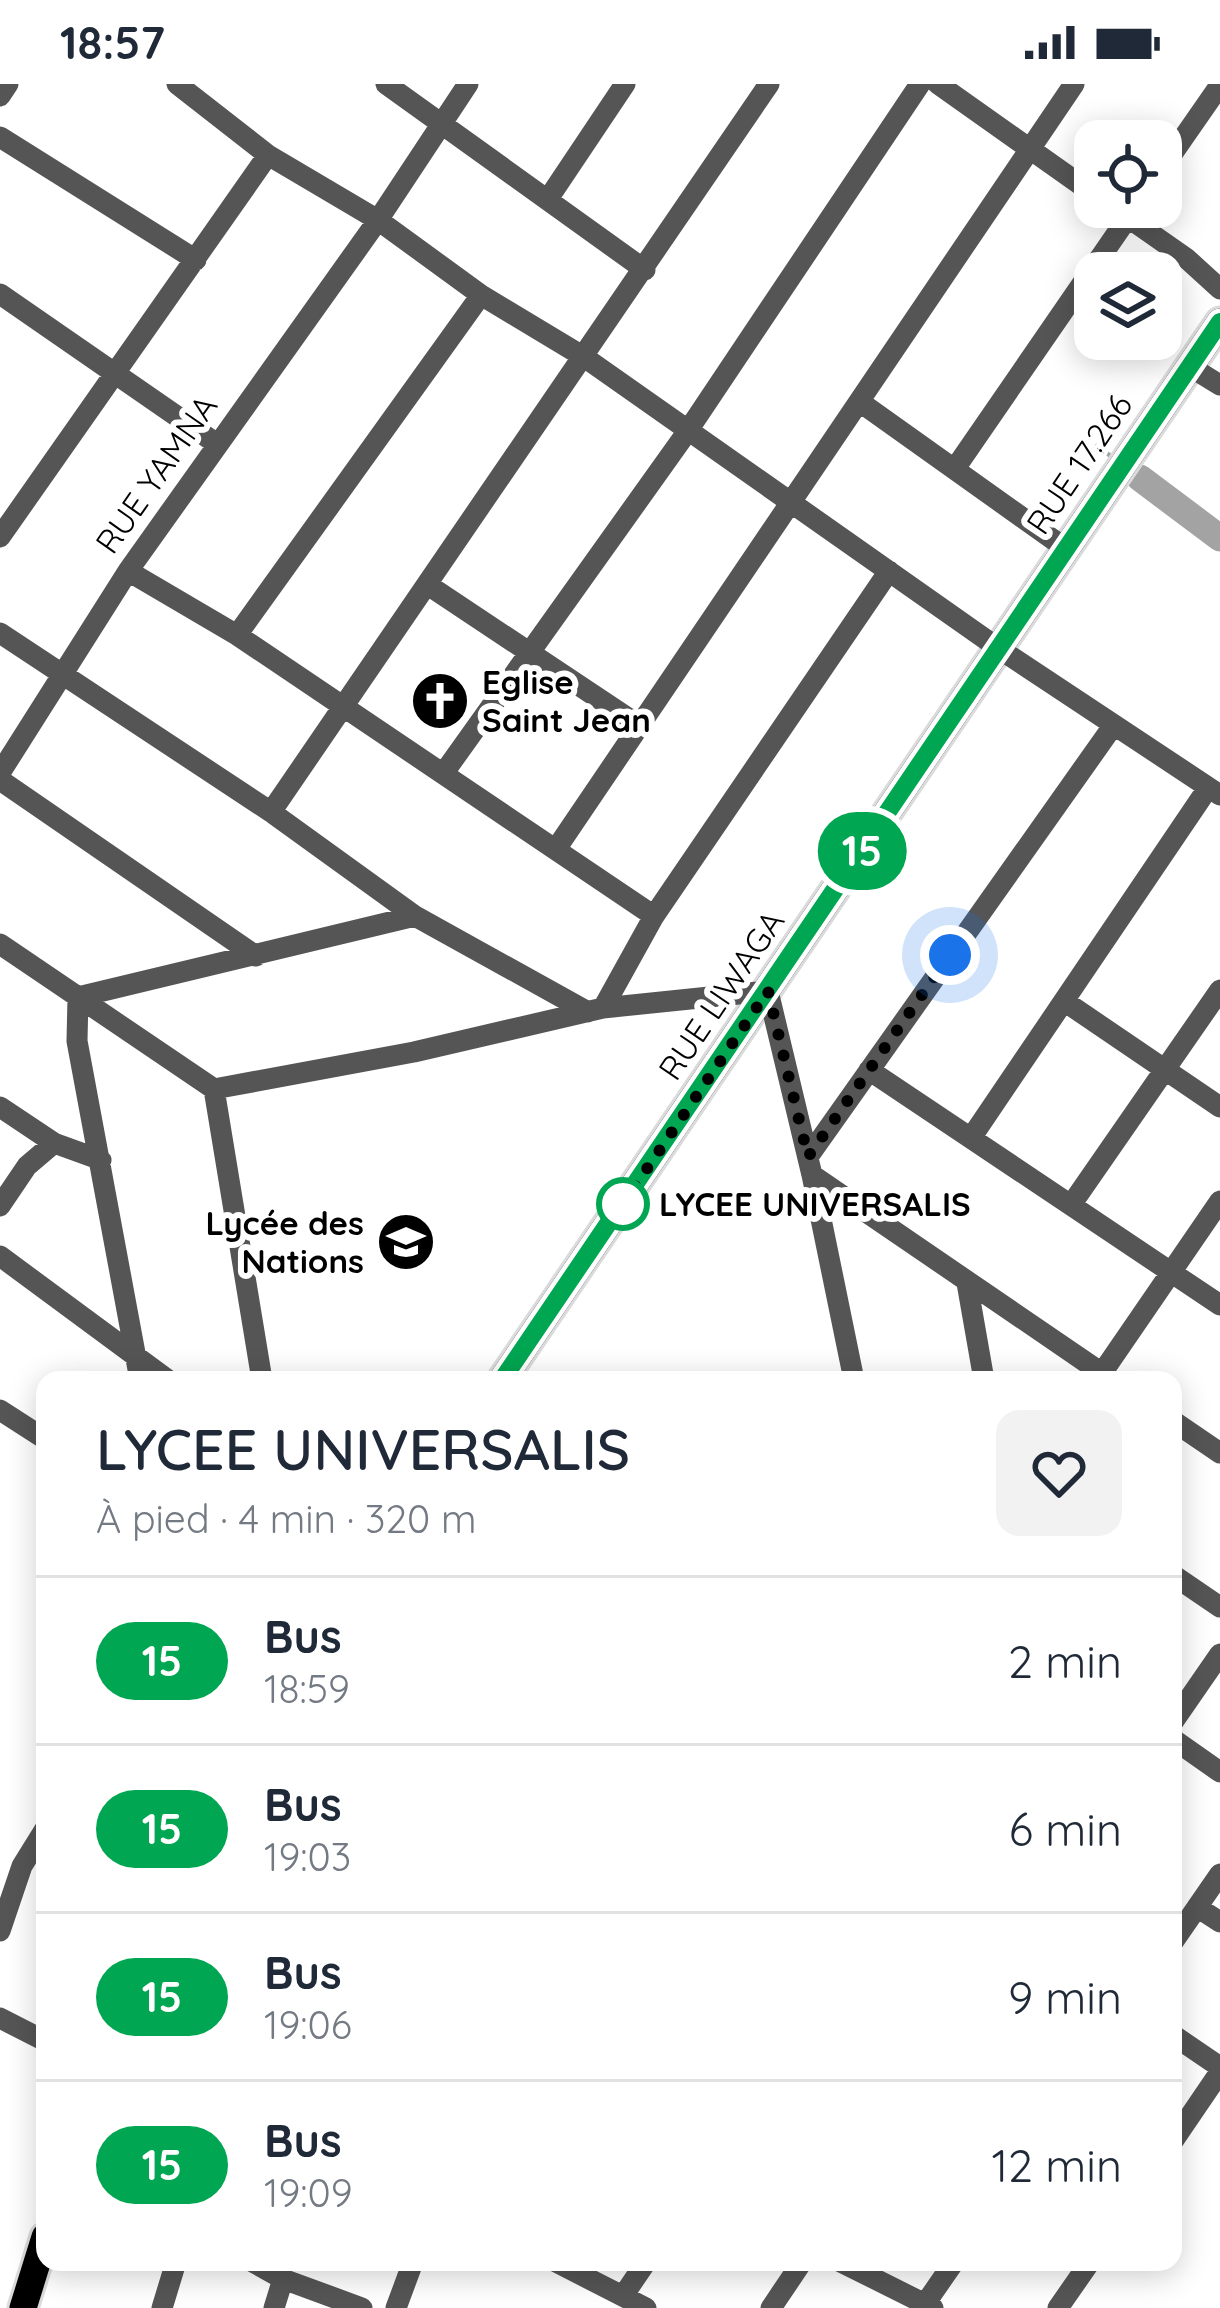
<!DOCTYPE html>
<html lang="fr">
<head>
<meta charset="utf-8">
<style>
  :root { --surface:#fff; --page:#f2f2f3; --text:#1f2937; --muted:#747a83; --line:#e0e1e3 }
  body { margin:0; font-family:Quicksand,sans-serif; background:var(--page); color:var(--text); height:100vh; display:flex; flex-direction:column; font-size:45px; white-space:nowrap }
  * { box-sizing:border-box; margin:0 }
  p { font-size:39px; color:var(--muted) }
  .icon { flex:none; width:66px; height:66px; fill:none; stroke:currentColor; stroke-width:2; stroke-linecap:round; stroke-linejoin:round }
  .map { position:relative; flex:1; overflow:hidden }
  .details { position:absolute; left:36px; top:1287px; width:1146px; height:900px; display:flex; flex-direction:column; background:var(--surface); border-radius:24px; box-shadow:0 6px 30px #0003 }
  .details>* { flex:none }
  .badge { padding:0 24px; border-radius:39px; font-size:42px; line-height:78px }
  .buttons { position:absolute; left:1074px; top:36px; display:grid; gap:24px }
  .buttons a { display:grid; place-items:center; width:108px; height:108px; border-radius:24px; background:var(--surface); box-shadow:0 6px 30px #0003; font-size:60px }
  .you { position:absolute; width:60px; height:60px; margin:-30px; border:9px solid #fff; border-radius:50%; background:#1a73e8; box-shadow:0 0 0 18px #1a73e833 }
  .map>.badge { position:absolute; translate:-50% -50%; box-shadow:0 0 0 6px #fff }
  .round { display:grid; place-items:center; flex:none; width:126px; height:126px; border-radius:24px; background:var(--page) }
  .summary { display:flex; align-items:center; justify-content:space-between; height:204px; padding:0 60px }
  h1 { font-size:57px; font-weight:600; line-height:90px }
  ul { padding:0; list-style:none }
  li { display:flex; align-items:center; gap:36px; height:168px; padding:0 60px; border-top:3px solid var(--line) }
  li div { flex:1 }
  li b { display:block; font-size:45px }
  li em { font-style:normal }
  li .badge { min-width:132px; font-weight:700; text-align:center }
  .status { display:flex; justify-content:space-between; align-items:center; height:84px; padding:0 60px; background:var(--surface); direction:ltr }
  .status svg { height:33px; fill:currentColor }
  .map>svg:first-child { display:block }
</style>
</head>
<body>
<div class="status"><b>18:57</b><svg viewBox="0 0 49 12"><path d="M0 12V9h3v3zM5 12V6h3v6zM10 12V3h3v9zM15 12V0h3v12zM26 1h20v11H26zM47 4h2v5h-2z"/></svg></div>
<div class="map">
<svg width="1220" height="2224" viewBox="0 0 1220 2224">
  <rect width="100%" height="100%" fill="#fff"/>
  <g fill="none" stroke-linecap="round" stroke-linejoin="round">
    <!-- stream -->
    <path stroke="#a3a3a3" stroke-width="4.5" d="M 1097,362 L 1112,373"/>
    <!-- river -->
    <path stroke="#a3a3a3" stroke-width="27" d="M 1140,394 L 1220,454"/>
    <!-- major casing -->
    <g stroke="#dbdbdb" stroke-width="33">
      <path id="major" d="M 502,1296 L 1220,238
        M 23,2224 L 45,2153"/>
    </g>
    <!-- minor -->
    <path stroke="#555" stroke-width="21" d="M 177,0 L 268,71 L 378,136 L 481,211 L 584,273 L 998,564 L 1220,711
      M 386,0 L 645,186
      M 938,0 L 1095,111
      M 0,12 L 8,0
      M 0,53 L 196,176
      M 1161,86 L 1220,1
      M 548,115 L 625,0
      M 1113,123 L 1186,174 L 1220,205
      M 0,210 L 217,360
      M 1189,282 L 1220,301
      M 860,318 L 1065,464
      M 956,383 L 1135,123
      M 0,453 L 268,71
      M 128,487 L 237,551 L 654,832
      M 428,501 L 640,642
      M 0,549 L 271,728 L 415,832
      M 237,551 L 481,211
      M 0,689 L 128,487 L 378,136 L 468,0
      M 443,690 L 687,348 L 920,0
      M 0,696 L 256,872
      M 271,728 L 769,0
      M 556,765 L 1074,0
      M 0,860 L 214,1005 L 414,968 L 603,924 L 768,907 L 812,1091 L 854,1296
      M 1064,917 L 1220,1023
      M 603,924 L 654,832 L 889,487
      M 869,986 L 1220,1221
      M 214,1005 L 262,1296
      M 0,1023 L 54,1059
      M 971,1054 L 1208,704
      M 808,1073 L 1113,642
      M 812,1091 L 1112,1296
      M 1071,1121 L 1220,906
      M 0,1122 L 27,1082 L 54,1059 L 101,1076
      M 0,1172 L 168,1296
      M 967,1199 L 984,1296
      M 1102,1289 L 1220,1117
      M 140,1296 L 77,957 L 78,913 L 415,832 L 588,928
      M 0,1326 L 45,1355
      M 1173,1337 L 1220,1369
      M 1173,1491 L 1220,1523
      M 1173,1638 L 1220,1570
      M 1173,1655 L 1220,1688
      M 1197,1823 L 1220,1838
      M 0,1847 L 22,1782 L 45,1745
      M 1173,1858 L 1220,1790
      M 0,1934 L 45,1957
      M 1173,1951 L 1220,1983
      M 1173,2057 L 1220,1988
      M 253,2178 L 283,2195 L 362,2224
      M 556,2178 L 646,2224
      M 841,2178 L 933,2224
      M 623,2212 L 646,2178
      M 925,2220 L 954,2178
      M 162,2224 L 176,2178
      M 274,2224 L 283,2195
      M 396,2224 L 413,2178
      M 771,2224 L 802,2178
      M 1058,2224 L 1090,2178"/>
    <!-- major -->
    <use href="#major" stroke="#000" stroke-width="27"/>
  </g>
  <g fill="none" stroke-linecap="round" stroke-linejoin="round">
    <!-- line casing -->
    <g stroke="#fff" stroke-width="27">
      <path id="line" d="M 502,1296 L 1220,238"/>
    </g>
    <!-- line -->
    <use href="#line" stroke="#00a651" stroke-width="18"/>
    <!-- walk -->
    <path stroke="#000" stroke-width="12" stroke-dasharray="0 21.6" d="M 623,1120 L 768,907 L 808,1073 L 950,871"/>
  </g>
  <!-- icons -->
  <defs>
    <g id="church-disc" transform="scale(3)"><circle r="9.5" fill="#000" stroke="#fff"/><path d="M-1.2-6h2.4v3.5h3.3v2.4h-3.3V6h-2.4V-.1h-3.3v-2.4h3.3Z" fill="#fff"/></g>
    <g id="school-disc" transform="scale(3)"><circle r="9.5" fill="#000" stroke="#fff"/><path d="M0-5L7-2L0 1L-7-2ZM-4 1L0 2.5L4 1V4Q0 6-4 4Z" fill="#fff"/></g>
  </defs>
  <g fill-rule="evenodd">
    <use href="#church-disc" x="440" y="617"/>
    <use href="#school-disc" x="406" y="1158"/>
  </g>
  <!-- markers -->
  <circle fill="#fff" stroke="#00a651" stroke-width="6" cx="623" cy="1120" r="24"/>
  <g text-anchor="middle" stroke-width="12" stroke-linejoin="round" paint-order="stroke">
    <!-- street labels -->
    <g font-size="33" fill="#000" stroke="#fff">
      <text transform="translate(1079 380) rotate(-56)" y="12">RUE 17.266</text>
      <text transform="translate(156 390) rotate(-55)" y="12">RUE YAMNA</text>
      <text transform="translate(721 911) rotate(-56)" y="12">RUE LIWAGA</text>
    </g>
    <!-- poi labels -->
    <g font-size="33" font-weight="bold" fill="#000" stroke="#fff" text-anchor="start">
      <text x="482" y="610">Eglise<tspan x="482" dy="38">Saint Jean</tspan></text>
      <text x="364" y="1151" text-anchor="end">Lycée des<tspan x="364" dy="38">Nations</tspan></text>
    </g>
    <!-- stop labels -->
    <g font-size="33" font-weight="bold" fill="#000" stroke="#fff" text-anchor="start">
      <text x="659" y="1132">LYCEE UNIVERSALIS</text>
    </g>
  </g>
</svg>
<div class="buttons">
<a><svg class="icon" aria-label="locate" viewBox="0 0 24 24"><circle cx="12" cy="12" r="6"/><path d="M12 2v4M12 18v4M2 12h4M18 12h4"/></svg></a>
<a><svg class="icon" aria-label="layers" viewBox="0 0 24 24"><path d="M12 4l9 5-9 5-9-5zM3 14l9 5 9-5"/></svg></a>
</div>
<div class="you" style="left:950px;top:871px"></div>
<b class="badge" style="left:862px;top:767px;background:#00a651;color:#fff">15</b>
<section class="details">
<div class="summary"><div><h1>LYCEE UNIVERSALIS</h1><p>À pied · 4 min · 320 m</p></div><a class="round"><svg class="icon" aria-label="heart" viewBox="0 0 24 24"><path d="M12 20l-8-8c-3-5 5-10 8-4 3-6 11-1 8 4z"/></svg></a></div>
<ul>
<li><span class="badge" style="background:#00a651;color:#fff">15</span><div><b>Bus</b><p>18:59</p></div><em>2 min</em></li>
<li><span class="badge" style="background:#00a651;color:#fff">15</span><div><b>Bus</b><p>19:03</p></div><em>6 min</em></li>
<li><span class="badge" style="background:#00a651;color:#fff">15</span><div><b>Bus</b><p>19:06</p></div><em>9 min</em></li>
<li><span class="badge" style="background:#00a651;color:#fff">15</span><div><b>Bus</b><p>19:09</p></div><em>12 min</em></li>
</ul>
</section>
</div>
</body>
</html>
